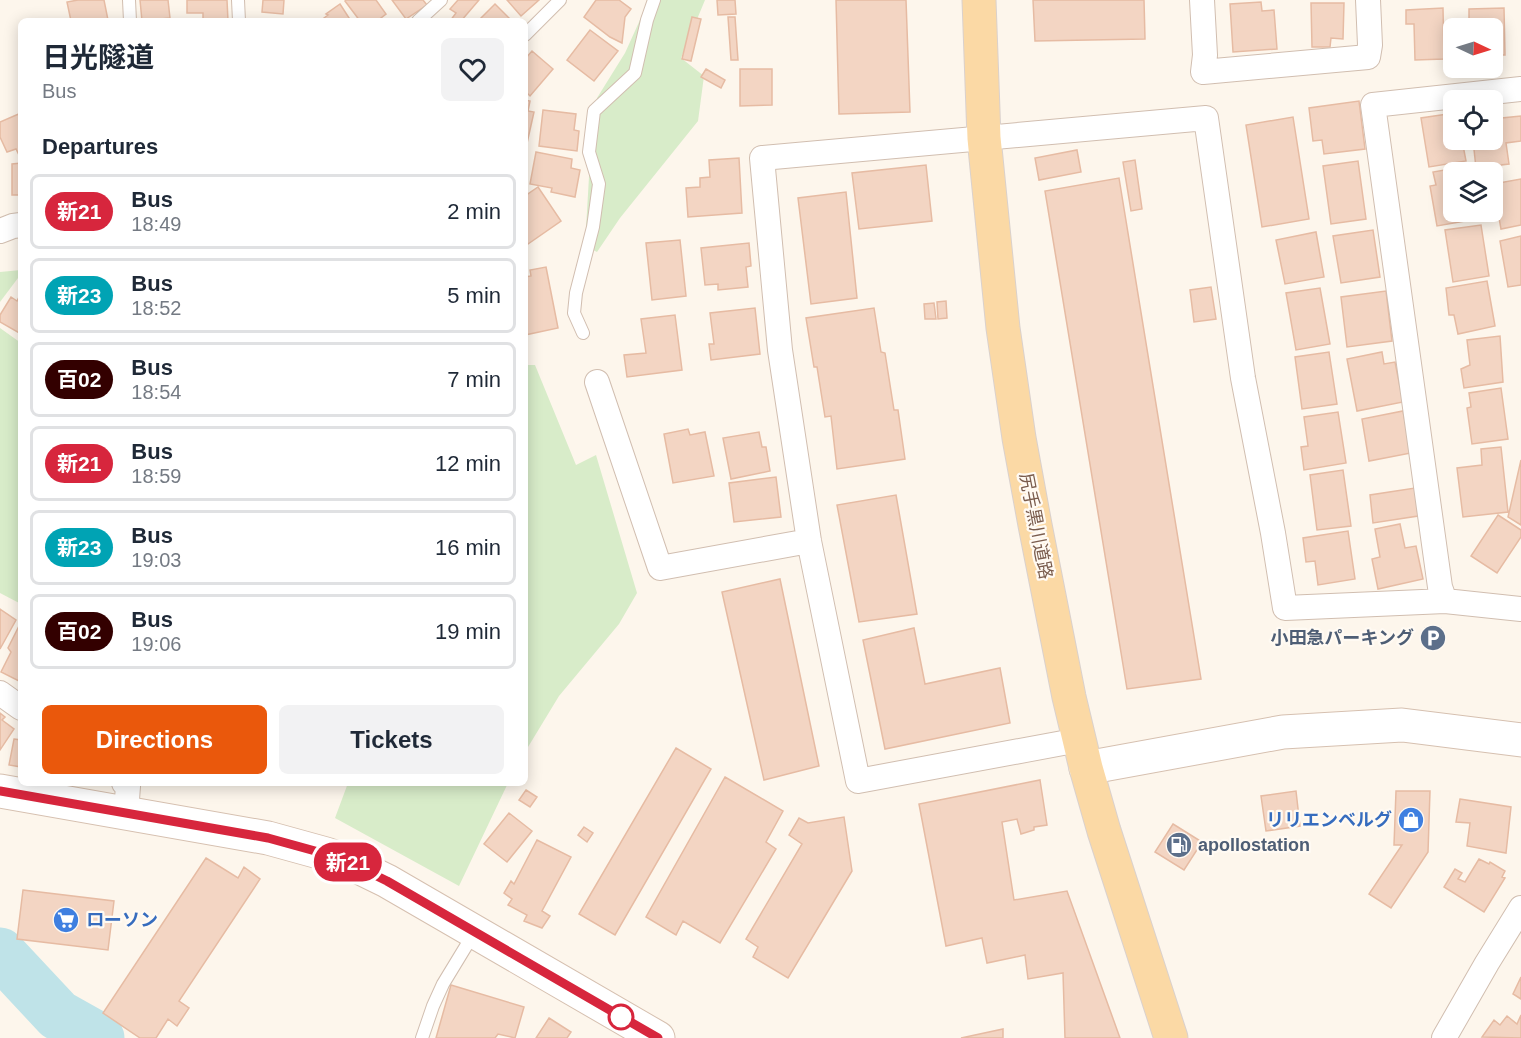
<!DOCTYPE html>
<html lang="en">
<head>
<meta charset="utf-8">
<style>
  :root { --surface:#fff; --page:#f2f2f3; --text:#1f2937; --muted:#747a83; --line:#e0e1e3; --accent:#ea580c }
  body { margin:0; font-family:Helvetica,"Noto Sans JP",sans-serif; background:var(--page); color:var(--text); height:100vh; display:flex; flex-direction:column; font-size:22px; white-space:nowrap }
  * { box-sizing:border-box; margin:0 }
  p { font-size:20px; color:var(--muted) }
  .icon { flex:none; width:33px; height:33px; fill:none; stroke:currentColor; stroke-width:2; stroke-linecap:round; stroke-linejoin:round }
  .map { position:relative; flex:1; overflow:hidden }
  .sheet { position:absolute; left:18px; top:18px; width:510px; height:768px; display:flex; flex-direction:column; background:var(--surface); border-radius:9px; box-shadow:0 3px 15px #0003 }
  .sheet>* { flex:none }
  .badge { padding:0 12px; border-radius:20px; font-size:21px; line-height:39px }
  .needle { width:39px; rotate:94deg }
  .buttons { position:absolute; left:1443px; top:18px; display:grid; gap:12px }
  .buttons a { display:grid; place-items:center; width:60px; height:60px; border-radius:9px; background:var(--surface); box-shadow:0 3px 15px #0003; font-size:30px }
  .map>.badge { position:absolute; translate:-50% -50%; box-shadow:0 0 0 3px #fff }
  h2 { padding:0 24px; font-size:22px; line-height:54px }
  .round { display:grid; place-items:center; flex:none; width:63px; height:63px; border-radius:9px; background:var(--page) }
  .headline { display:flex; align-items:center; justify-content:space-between; height:102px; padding:0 24px }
  h1 { font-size:28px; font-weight:700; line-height:45px }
  .button { display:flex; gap:12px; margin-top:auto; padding:12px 24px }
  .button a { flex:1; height:69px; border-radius:9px; background:var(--accent); color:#fff; font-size:24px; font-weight:700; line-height:69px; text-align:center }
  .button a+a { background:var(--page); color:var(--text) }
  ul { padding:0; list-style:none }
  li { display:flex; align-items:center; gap:18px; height:75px; margin:0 12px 9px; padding:0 12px; border:3px solid var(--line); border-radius:9px }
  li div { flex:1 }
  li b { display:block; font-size:22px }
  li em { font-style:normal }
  li .badge { min-width:66px; font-weight:700; text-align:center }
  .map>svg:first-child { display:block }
</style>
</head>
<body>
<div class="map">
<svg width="1521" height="1038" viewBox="0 0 1521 1038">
  <rect width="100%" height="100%" fill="#fdf6ec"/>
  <!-- green -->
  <path fill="#d8ecc9" d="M 649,0 L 705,0 L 681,58 L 704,76 L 698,121 L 620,218 L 597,252 L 585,246 L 591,142 L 597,98 L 625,53 Z
    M 21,270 L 21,274 L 0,302 L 0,272 Z
    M 0,328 L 21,343 L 21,604 L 0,593 Z
    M 525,365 L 535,365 L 576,465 L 596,455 L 637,593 L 619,624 L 559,696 L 525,752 Z
    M 348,783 L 508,783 L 459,886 L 335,818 Z"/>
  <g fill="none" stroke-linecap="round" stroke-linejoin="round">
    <!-- river -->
    <path stroke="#bfe3e8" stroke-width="51" d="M 0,953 L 58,1015 L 99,1038"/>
  </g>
  <!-- building -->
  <path fill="#f3d5c3" stroke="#e6bba3" stroke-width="1.5" d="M 78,0 L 104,0 L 108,20 L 71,21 L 67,2 Z
    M 140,0 L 168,0 L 170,18 L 142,21 Z
    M 187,0 L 227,0 L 228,21 L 203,21 L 203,13 L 187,13 Z
    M 263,0 L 284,0 L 283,14 L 262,12 Z
    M 346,0 L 376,0 L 386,14 L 377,21 L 360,21 L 345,1 Z
    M 392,0 L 423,0 L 427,5 L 406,19 Z
    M 458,0 L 479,0 L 461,21 L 450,21 L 456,13 L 450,9 Z
    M 507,0 L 539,0 L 521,16 Z
    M 596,0 L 619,0 L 631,9 L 625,17 L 622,43 L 610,37 L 584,17 Z
    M 717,0 L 735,0 L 736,14 L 718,15 Z
    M 836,0 L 906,0 L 910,112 L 839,114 Z
    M 1033,0 L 1144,0 L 1145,39 L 1035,41 Z
    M 1261,2 L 1262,11 L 1274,10 L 1277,49 L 1233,52 L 1230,4 Z
    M 1311,3 L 1344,3 L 1343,39 L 1331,38 L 1330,47 L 1312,47 Z
    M 340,4 L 351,21 L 320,21 L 328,15 L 326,14 Z
    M 495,4 L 512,21 L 478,21 Z
    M 1443,8 L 1444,59 L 1415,60 L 1414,24 L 1406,24 L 1406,10 Z
    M 1504,8 L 1505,55 L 1492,55 L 1492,28 L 1469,28 L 1469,9 Z
    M 692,17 L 701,19 L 691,61 L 682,59 Z
    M 728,17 L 735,17 L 738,60 L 731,60 Z
    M 590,30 L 618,51 L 594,81 L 567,60 Z
    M 532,51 L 553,69 L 530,96 L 525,91 L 525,59 Z
    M 706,69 L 725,80 L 721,88 L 701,77 Z
    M 740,69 L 772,69 L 772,105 L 740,106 Z
    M 525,100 L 530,101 L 528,111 L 534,112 L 525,152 Z
    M 1359,101 L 1365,149 L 1324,154 L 1322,140 L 1313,141 L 1309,108 Z
    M 543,110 L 576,114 L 574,130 L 579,131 L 577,151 L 539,146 Z
    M 21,113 L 21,154 L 19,155 L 16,149 L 7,152 L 0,137 L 0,122 Z
    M 1454,113 L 1454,140 L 1462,140 L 1466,161 L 1429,167 L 1421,118 Z
    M 1521,116 L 1521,141 L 1506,143 L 1509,164 L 1476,168 L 1473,140 L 1492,140 L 1492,119 Z
    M 1293,117 L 1309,219 L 1262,227 L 1246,125 Z
    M 1077,150 L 1081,172 L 1039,180 L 1035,158 Z
    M 536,152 L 572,159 L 571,168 L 580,170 L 575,197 L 551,192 L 552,188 L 530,184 Z
    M 739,158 L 742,213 L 688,217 L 686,188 L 700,187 L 700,178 L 710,177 L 709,160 Z
    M 1135,160 L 1142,209 L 1131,211 L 1123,162 Z
    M 1358,161 L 1366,219 L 1331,224 L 1323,166 Z
    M 21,163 L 21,195 L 12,195 L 12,164 Z
    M 926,165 L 932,221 L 859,229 L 852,173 Z
    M 1467,166 L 1468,172 L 1454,172 L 1454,212 L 1482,212 L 1483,218 L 1437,226 L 1430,186 L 1436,185 L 1433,172 Z
    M 1119,178 L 1201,679 L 1127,689 L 1045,191 Z
    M 1521,179 L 1521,225 L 1501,229 L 1493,184 Z
    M 538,187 L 561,221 L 528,244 L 525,239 L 525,196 Z
    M 846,192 L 857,298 L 811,304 L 798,198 Z
    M 1481,225 L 1489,276 L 1453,282 L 1445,230 Z
    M 1373,230 L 1380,277 L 1341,283 L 1333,236 Z
    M 1316,232 L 1324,277 L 1285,284 L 1276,240 Z
    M 1521,236 L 1521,285 L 1508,287 L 1500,241 Z
    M 680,240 L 686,296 L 652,300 L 646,243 Z
    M 749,243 L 751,266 L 746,267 L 748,287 L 718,290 L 718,284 L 705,285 L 701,248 Z
    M 546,267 L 558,328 L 525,335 L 525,277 L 531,276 L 530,270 Z
    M 1487,281 L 1495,326 L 1458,334 L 1454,315 L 1449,315 L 1446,288 Z
    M 1211,287 L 1216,319 L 1194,322 L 1190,290 Z
    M 1320,288 L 1330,344 L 1296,350 L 1286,293 Z
    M 1386,291 L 1392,341 L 1347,347 L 1341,297 Z
    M 21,293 L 21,334 L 0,322 L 0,315 L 11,297 L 17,301 Z
    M 946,301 L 947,318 L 938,319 L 937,302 Z
    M 934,303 L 936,319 L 925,319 L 924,304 Z
    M 755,308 L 760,354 L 711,360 L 709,344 L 714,344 L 710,313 Z
    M 874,308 L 881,352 L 885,353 L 894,410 L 898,410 L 905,459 L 837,469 L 831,416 L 825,417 L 817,367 L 814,367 L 806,318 Z
    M 675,315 L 682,370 L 627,377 L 624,355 L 646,353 L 641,319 Z
    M 1500,336 L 1503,382 L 1464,388 L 1461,369 L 1470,365 L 1467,340 Z
    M 1329,352 L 1337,404 L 1302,409 L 1295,357 Z
    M 1382,352 L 1384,364 L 1395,362 L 1403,402 L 1357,411 L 1347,359 Z
    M 1501,388 L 1508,439 L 1472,444 L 1467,408 L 1471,407 L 1469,393 Z
    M 1403,411 L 1411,453 L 1369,461 L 1362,419 Z
    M 1338,412 L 1346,463 L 1304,470 L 1301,447 L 1308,446 L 1304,417 Z
    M 688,429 L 690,435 L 705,432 L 714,476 L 673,483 L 664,434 Z
    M 759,432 L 762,447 L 766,447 L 770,471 L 731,479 L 723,438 Z
    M 1501,447 L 1508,512 L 1463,517 L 1457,468 L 1482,465 L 1481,449 Z
    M 1521,460 L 1521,525 L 1508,517 Z
    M 1343,470 L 1351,526 L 1317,530 L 1310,475 Z
    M 776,477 L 781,517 L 734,522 L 729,483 Z
    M 1415,488 L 1418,516 L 1373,523 L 1370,495 Z
    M 896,495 L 917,614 L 859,622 L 837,505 Z
    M 1498,515 L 1521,530 L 1521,537 L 1497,573 L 1471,556 Z
    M 1400,524 L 1405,548 L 1416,546 L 1423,579 L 1378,589 L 1372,559 L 1380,557 L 1375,529 Z
    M 1348,531 L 1355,579 L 1318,585 L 1315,561 L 1306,562 L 1303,538 Z
    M 780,579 L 819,766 L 764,780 L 722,592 Z
    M 0,609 L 16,620 L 0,649 Z
    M 20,624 L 21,624 L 21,682 L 1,672 L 11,652 L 8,648 Z
    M 914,628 L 925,684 L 1000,668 L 1010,723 L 885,749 L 863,640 Z
    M 0,713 L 5,717 L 2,720 L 14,729 L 0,750 Z
    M 14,739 L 21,740 L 21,767 L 9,765 Z
    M 676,748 L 711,769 L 615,935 L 579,914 Z
    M 725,777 L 783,811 L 766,842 L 776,849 L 720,943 L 683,921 L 676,935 L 646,917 Z
    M 1040,780 L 1047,825 L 1034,827 L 1034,830 L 1021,834 L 1017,819 L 1002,822 L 1014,900 L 1067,891 L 1120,1038 L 1065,1038 L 1063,973 L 1028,979 L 1025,955 L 987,963 L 982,938 L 946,946 L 919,804 Z
    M 526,790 L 537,797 L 530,807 L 519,800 Z
    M 1296,791 L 1300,826 L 1266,831 L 1261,796 Z
    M 1396,791 L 1430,791 L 1428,852 L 1391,908 L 1369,894 L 1402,845 L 1394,845 Z
    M 1460,799 L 1511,807 L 1506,853 L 1467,846 L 1470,823 L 1456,822 Z
    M 509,813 L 532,831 L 507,862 L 484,844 Z
    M 844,817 L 852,871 L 788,978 L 753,957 L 758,947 L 746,939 L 802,844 L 789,835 L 799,818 L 808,823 Z
    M 1173,824 L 1202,842 L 1184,870 L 1155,852 Z
    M 584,827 L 593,833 L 587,842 L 578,835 Z
    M 537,840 L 571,857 L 542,911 L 550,916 L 542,928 L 524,921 L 527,915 L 508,905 L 512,899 L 504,893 L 511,881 L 514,884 Z
    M 206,858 L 238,878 L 244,867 L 260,879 L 179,1001 L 189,1008 L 177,1026 L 168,1019 L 156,1038 L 140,1038 L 103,1013 Z
    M 1479,859 L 1489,864 L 1490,862 L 1505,871 L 1502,877 L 1505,878 L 1484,912 L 1444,887 L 1455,869 L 1462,873 L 1458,879 L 1465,882 Z
    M 23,890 L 114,901 L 108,950 L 17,939 Z
    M 1521,977 L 1521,999 L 1513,994 Z
    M 451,985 L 524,1007 L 515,1038 L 498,1034 L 495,1038 L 436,1038 Z
    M 1521,1015 L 1521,1038 L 1482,1037 L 1494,1020 L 1500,1025 L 1507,1016 L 1517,1024 Z
    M 549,1018 L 571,1032 L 567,1038 L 536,1038 Z
    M 1003,1029 L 1003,1038 L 961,1038 Z"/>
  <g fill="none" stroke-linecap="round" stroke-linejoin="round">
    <!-- lane casing -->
    <g stroke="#d1beb0" stroke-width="14">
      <path id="lane" d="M 129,0 L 130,21
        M 238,0 L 239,21
        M 418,21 L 441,0
        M 525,35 L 560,0
        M 583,333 L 574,313 L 576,293 L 593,227 L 599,184 L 589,152 L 594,111 L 635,73 L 647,20 L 654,0
        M 422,1038 L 433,1006 L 443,984 L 474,933"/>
    </g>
    <!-- street casing -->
    <g stroke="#d1beb0" stroke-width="26">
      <path id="street" d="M 1202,0 L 1205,55 L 1203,72 L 1368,57 L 1370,45 L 1368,0
        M 0,231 L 13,226 L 21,225
        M 597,382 L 660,568 L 809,541
        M 1445,601 L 1440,587 L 1373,105 L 1521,89
        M 0,693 L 21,708
        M 1079,740 L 858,781 L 809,541 L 780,350 L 762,158 L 1206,118 L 1243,378 L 1273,533 L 1285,608 L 1445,601 L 1521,609
        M 124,783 L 128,786 L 126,813
        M 1444,1038 L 1487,963 L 1521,908"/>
    </g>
    <!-- secondary casing -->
    <g stroke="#d6c0b0" stroke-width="35">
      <path id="secondary" d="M 1086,768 L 1283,732 L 1402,725 L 1521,740
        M 0,791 L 268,838 L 326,854 L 344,860 L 387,881 L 658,1038"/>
    </g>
    <!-- primary casing -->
    <g stroke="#dad1cd" stroke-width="35">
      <path id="primary" d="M 979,0 L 984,138 L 1003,328 L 1019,438 L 1035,525 L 1069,697 L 1086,768 L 1104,831 L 1171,1038"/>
    </g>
    <!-- lane -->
    <use href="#lane" stroke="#fff" stroke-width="12"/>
    <!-- street -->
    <use href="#street" stroke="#fff" stroke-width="24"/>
    <!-- secondary -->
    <use href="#secondary" stroke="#fff" stroke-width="33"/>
    <!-- primary -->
    <use href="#primary" stroke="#fbd9a5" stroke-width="33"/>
  </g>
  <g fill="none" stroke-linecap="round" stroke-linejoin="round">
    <!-- line casing -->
    <g stroke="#fff" stroke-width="14">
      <path id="line" d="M 0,791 L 268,838 L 326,854 L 344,860 L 387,881 L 658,1038"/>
    </g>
    <!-- line -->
    <use href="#line" stroke="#d7263d" stroke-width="9"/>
  </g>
  <!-- icons -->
  <defs>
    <g id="parking-disc" transform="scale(1.35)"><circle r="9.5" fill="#5c6f8a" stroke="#fffaf3"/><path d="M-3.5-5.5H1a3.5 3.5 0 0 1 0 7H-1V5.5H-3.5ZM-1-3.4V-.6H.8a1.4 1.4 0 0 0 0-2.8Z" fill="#fff"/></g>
    <g id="shop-disc" transform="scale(1.35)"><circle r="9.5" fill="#3f7fe0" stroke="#fffaf3"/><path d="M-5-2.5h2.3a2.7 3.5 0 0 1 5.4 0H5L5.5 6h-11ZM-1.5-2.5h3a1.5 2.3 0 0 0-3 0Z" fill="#fff"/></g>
    <g id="fuel-disc" transform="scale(1.35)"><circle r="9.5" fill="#5c6f8a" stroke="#fffaf3"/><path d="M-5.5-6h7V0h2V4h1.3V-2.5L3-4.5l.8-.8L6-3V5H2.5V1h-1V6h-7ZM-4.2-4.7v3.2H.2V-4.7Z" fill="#fff"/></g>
    <g id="supermarket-disc" transform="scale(1.35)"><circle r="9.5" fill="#3f7fe0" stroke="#fffaf3"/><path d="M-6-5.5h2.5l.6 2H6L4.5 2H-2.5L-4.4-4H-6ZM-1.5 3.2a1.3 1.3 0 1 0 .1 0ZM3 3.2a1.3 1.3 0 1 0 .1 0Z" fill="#fff"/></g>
  </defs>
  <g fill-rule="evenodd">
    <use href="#parking-disc" x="1433" y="638"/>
    <use href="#shop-disc" x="1411" y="820"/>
    <use href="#fuel-disc" x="1179" y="845"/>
    <use href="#supermarket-disc" x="66" y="920"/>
  </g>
  <!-- markers -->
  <circle fill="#fff" stroke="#d7263d" stroke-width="3" cx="621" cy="1017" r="12"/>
  <g text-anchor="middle" stroke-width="4.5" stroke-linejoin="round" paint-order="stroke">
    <!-- street labels -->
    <g font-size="18" fill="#7a5c4d" stroke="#fffaf3">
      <text transform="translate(1036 526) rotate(79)" y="6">尻手黒川道路</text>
    </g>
    <!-- service labels -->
    <g font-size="18" font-weight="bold" fill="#4e5e75" stroke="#fffaf3" text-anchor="end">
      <text x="1414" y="644">小田急パーキング</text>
      <text x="1198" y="851" text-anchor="start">apollostation</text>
    </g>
    <!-- shop labels -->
    <g font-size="18" font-weight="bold" fill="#366cbe" stroke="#fffaf3" text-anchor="end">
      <text x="1392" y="826">リリエンベルグ</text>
      <text x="86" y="926" text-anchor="start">ローソン</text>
    </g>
  </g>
</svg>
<div class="buttons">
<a><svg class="needle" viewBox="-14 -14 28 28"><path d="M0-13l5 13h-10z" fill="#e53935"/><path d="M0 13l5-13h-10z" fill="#747a83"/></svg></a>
<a><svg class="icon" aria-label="locate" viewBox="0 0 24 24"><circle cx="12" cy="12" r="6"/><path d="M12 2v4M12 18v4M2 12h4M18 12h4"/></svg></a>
<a><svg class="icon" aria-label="layers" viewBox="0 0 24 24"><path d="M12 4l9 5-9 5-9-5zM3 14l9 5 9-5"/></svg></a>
</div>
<b class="badge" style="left:348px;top:862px;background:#d7263d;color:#fff">新21</b>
<section class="sheet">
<div class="headline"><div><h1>日光隧道</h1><p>Bus</p></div><a class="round"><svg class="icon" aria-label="heart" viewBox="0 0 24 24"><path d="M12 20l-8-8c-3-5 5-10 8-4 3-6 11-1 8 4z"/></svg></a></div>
<h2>Departures</h2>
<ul>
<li><span class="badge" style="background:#d7263d;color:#fff">新21</span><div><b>Bus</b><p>18:49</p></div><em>2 min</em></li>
<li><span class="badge" style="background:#00a3b4;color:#fff">新23</span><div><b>Bus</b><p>18:52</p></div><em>5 min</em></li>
<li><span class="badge" style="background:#300;color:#fff">百02</span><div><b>Bus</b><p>18:54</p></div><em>7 min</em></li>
<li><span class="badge" style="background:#d7263d;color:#fff">新21</span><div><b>Bus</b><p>18:59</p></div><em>12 min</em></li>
<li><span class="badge" style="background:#00a3b4;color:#fff">新23</span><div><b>Bus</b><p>19:03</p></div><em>16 min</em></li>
<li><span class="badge" style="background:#300;color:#fff">百02</span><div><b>Bus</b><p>19:06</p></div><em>19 min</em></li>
</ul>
<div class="button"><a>Directions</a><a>Tickets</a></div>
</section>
</div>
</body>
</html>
